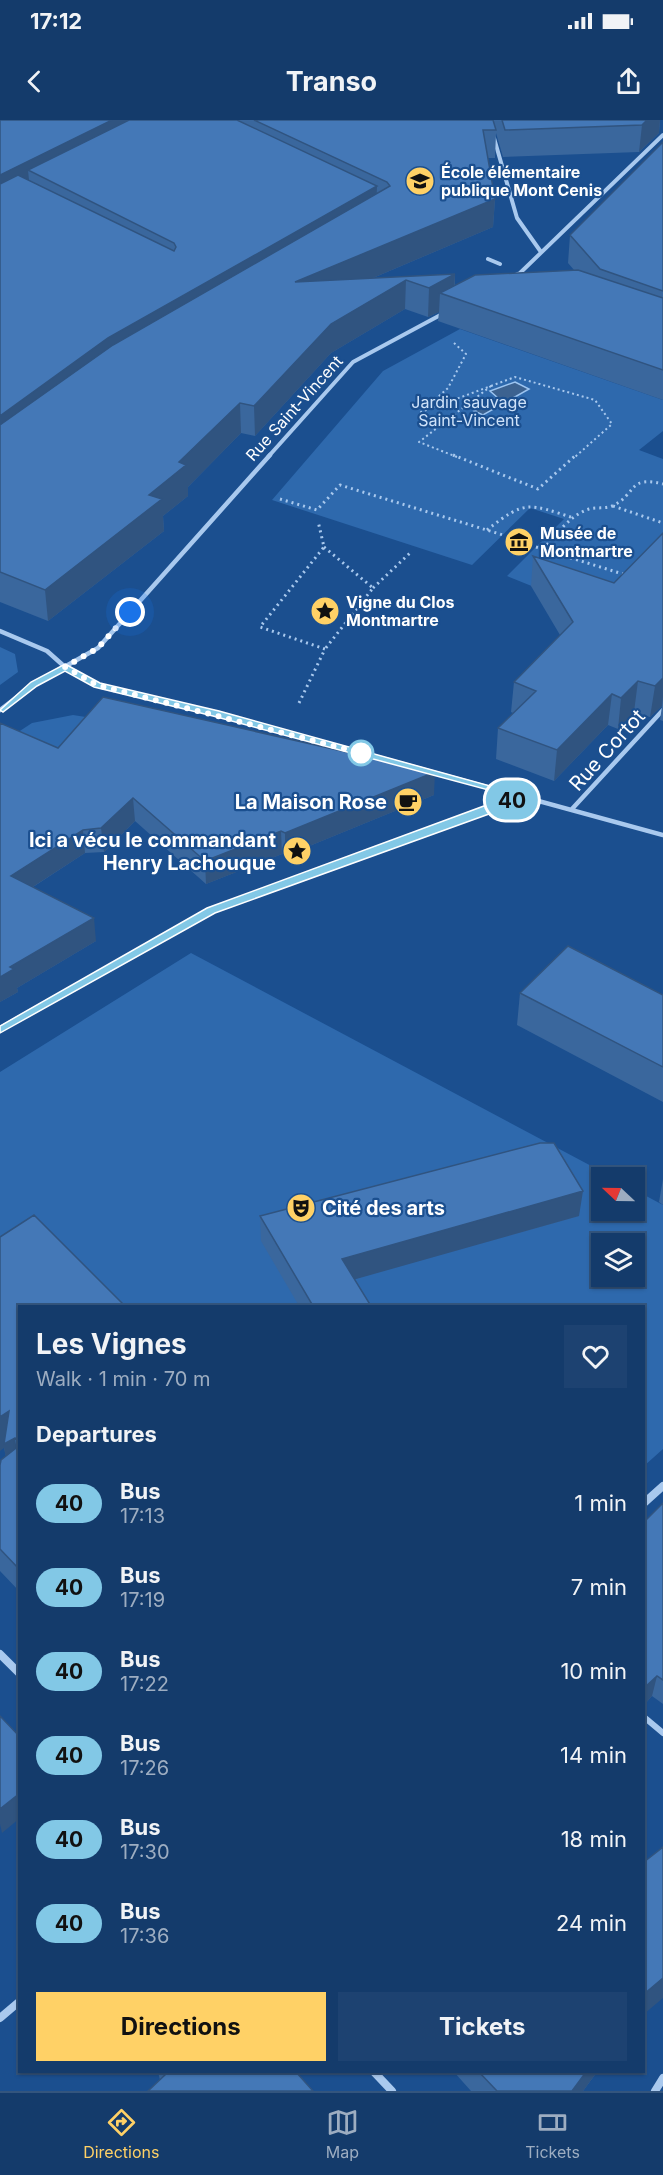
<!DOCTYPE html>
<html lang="en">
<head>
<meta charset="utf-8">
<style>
  :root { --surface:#143b6b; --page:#1d4271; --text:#f1f3f6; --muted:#9dadc1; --line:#33557e; --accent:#ffd166 }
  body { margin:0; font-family:Inter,sans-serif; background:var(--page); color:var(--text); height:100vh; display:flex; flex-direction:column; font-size:22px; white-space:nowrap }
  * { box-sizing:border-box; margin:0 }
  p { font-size:20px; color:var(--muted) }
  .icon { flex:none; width:33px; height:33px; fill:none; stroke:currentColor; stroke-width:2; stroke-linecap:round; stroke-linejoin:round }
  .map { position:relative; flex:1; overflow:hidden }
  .details { position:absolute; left:18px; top:1185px; width:627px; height:768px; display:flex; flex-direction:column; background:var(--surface); border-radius:0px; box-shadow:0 2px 4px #0004,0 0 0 2px var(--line) }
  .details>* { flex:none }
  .badge { padding:0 12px; border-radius:20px; font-size:21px; line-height:39px }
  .needle { width:39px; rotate:292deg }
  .tools { position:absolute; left:591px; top:1047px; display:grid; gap:12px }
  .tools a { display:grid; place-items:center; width:54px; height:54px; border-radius:0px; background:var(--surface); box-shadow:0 2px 4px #0004,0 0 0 2px var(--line); font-size:30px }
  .you { position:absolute; width:30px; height:30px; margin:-15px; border:4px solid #fff; border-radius:50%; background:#1a73e8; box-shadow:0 0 0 9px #1a73e833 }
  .map>.badge { position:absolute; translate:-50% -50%; box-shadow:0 0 0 3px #fff }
  h2 { padding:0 18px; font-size:22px; line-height:54px }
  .round { display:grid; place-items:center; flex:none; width:63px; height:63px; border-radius:0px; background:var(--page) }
  .head { display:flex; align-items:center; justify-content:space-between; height:102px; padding:0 18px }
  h1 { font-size:28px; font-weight:700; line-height:45px }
  .cta { display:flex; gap:12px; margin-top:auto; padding:12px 18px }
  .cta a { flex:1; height:69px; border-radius:0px; background:var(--accent); color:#111; font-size:24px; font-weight:700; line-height:69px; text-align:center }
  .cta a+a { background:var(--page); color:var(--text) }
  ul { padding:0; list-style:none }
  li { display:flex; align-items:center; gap:18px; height:84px; padding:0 18px }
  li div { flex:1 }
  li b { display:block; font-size:22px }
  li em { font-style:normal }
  li .badge { min-width:66px; font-weight:700; text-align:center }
  .status { display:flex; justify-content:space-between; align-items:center; height:42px; padding:0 30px; background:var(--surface); direction:ltr }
  .status svg { height:16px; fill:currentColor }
  header { display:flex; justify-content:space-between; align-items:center; height:78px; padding:0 18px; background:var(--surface); font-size:27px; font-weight:700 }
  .tabs { display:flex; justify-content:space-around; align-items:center; height:84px; border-top:2px solid var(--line); background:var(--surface); font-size:16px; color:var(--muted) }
  .tabs a { display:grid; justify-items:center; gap:3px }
  .tabs .selected { color:var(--accent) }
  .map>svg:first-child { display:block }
</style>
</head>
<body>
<div class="status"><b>17:12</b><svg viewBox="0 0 49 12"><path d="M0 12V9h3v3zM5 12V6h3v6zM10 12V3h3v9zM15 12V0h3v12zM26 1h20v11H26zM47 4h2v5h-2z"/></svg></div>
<header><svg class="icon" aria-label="back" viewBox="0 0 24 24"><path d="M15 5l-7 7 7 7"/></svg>Transo<svg class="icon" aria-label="share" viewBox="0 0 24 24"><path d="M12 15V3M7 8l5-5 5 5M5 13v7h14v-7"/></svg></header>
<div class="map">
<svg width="663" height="1971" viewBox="0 0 663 1971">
  <rect width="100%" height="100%" fill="#1b4f8f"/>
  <!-- green -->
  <path fill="#2e69ad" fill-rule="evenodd" d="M 460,209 L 663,280 L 663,311 L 639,330 L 663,339 L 663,481 L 544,471 L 507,456 L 564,399 L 530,388 L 472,445 L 272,380 L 383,251 Z
    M 0,527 L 15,534 L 18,552 L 0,565 Z
    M 73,595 L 105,600 L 57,650 L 0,624 L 32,603 Z
    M 191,833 L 612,1057 L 602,1058 L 602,1090 L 634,1090 L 635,1070 L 663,1085 L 663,1329 L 644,1346 L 644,1186 L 20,1186 L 0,1208 L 0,952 ZM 602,1124 L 634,1124 L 634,1156 L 602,1156 Z"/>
  <!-- water -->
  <path fill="#3c6290" stroke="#9cc4f0" stroke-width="1.5" d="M 515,262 L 529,269 L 483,295 L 474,291 L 498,278 L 490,271 Z"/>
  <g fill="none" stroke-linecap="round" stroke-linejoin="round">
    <!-- path-far1 -->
    <path stroke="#a9c9ee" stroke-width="2" stroke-dasharray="2 3" stroke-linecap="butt" d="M 454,223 L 466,234 L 448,268 L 421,292 L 491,266
      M 491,266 L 515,257 L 595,280 L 612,304 L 575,337
      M 457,337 L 419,322 L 491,266"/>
    <!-- path -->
    <path stroke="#a9c9ee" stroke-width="3" stroke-dasharray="2 4" stroke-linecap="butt" d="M 453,335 L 538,369 L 576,335
      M 280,379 L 317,390 L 340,365 L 503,415
      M 613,386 L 663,403
      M 487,410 C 526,379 529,384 574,398
      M 324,427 L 373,468 L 325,529
      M 536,427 L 626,455
      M 543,429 C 556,415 570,395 589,389 C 596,387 605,389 612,386 C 637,375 627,355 663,364
      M 373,468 L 410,433
      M 299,583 L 325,529 L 260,507 L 324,427 L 318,401"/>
    <!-- lane -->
    <path stroke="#a9c9ee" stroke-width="6" d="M 644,1597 L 663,1613"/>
    <!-- street-far3 -->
    <path stroke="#a9c9ee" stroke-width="4" d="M 494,18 L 517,98 L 541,132
      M 488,139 L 500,144
      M 513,156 L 520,153 L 663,15
      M 268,337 L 353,242 L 446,192"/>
    <!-- street-far2 -->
    <path stroke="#a9c9ee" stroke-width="4.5" d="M 0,511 L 47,531 L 65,547 L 97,565 L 216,593 L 663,715
      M 0,590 L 34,564 L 98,528 L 270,335
      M 572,689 L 663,590
      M 292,761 L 485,692 L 520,676"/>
    <!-- street-far1 -->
    <path stroke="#a9c9ee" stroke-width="6" d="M 0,909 L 211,790 L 296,760"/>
    <!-- street -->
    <path stroke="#a9c9ee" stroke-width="8" d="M 644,1383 L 663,1366
      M 0,1534 L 20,1554
      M 0,1898 L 20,1881
      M 374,1952 L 392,1971
      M 655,1971 L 663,1958"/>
  </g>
  <!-- wall -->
  <path fill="#3a679d" d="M 0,0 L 660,0 L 659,13 L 639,32 L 503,37 L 496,13 L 495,38 L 488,38 L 495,79 L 493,107 L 373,158 L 455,154 L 455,165 L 574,150 L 568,143 L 570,115 L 663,22 L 663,280 L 438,201 L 439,192 L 428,197 L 405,189 L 331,233 L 255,316 L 241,313 L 188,367 L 188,376 L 163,396 L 164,411 L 48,501 L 0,482 Z
    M 663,413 L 663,601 L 660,600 L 662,586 L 650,597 L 634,592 L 618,609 L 608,605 L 554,661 L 496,639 L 498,608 L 513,593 L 511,592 L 514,562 L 560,515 L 531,466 L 533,436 L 614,463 Z
    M 58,628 L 434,675 L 285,736 L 282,734 L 206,764 L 135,701 L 104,732 L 85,733 L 33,767 L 96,821 L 17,868 L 18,872 L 0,882 Z
    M 520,873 L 663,875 L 663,982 L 517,905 Z
    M 663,1059 L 663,1085 L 659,1082 Z
    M 260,1096 L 579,1096 L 354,1159 L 371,1186 L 299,1186 L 261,1121 Z
    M 20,1186 L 20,1472 L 0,1451 L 0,1345 L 6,1336 L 4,1328 Z
    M 663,1383 L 663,1584 L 652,1576 L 644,1585 L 644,1402 Z
    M 158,1952 L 296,1952 L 160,1960 Z
    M 454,1952 L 597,1952 L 583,1971 L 471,1971 Z"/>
  <!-- shaded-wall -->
  <path fill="#305480" d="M 112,0 L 170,0 L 28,50 L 30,70 L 0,84 L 0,55 Z
    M 647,0 L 660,0 L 659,13 L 639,32 L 642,5 Z
    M 377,66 L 376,94 L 0,329 L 0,296 L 108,218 Z
    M 495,79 L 493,107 L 295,191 L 295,162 Z
    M 455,154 L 454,178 L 440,173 L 439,192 L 428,197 L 429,168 Z
    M 406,160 L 405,189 L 331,233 L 255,316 L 254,286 L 331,204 Z
    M 240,283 L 241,313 L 188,367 L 188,376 L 163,396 L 164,411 L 48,501 L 45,470 L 149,375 L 179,342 Z
    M 663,558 L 663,577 L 662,586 L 650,597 L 655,566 Z
    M 638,561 L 634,592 L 618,609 L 621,578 Z
    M 612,574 L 608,605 L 554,661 L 557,630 Z
    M 435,652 L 434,675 L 285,736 L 285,713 Z
    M 133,678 L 135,701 L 104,732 L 101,708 Z
    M 83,710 L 85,733 L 14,779 L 11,756 Z
    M 281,711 L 282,734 L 206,764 L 205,741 Z
    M 94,798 L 96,821 L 17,868 L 18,872 L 0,882 L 0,857 L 10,847 Z
    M 583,1071 L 579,1096 L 342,1163 L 342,1139 Z
    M 9,1291 L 20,1344 L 9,1354 L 4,1328 L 0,1331 L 0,1297 Z
    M 657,1556 L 652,1576 L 644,1585 L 644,1568 Z
    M 20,1673 L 20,1698 L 2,1713 L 0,1704 L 0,1689 Z
    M 663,1858 L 663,1878 L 644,1894 L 644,1874 Z
    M 586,1952 L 597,1952 L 583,1971 L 572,1971 Z"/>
  <!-- building -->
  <path fill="#4478b7" stroke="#305480" stroke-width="1.5" d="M 0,0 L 112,0 L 0,55 Z
    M 129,0 L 237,0 L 377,66 L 108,218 L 0,296 L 0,64 L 18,55 L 174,131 L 176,127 L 174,123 L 28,50 Z
    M 254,0 L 493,0 L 496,10 L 483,10 L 495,79 L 295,162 L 455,154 L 429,168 L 406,160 L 331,204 L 254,286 L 240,283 L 179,342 L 186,345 L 149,375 L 162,379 L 45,470 L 0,452 L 0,305 L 113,225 L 390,66 L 387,62 Z
    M 502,0 L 647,0 L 642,5 L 505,10 Z
    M 663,22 L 663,171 L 600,149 L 570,115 Z
    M 578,150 L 663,178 L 663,250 L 440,173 L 475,155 Z
    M 663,413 L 663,558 L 655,566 L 638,561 L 621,578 L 612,574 L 557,630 L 498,608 L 536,571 L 514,562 L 573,502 L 533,436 L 614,463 Z
    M 103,577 L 435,652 L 285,713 L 281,711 L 205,741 L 133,678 L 101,708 L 83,710 L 11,756 L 94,798 L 10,847 L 14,849 L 0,857 L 0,603 L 58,628 Z
    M 568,826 L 663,875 L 663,947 L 520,873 Z
    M 540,1023 L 554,1023 L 583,1071 L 342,1139 L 371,1186 L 313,1186 L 260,1096 Z
    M 34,1095 L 125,1186 L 20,1186 L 20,1324 L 15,1318 L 4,1324 L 9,1291 L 0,1297 L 0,1117 Z
    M 20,1325 L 20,1450 L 0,1429 L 0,1345 L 1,1340 Z
    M 663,1383 L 663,1560 L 657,1556 L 644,1568 L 644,1402 Z
    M 0,1596 L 20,1617 L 20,1673 L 0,1689 Z
    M 663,1727 L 663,1858 L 644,1874 L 644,1742 Z
    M 164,1952 L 296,1952 L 313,1971 L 148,1971 L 166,1954 Z
    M 479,1952 L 586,1952 L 572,1971 L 497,1971 Z"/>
  <!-- line -->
  <path fill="#82c8e6" stroke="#fff" stroke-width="1.5" d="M 65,544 L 100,563 L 219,591 L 526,676 L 489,694 L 215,793 L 0,913 L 0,906 L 207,788 L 511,676 L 213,596 L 94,567 L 65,551 L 37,566 L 3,592 L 0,590 L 31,562 Z"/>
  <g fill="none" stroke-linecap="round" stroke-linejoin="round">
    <!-- walk -->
    <path stroke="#fff" stroke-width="6" stroke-dasharray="0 10.8" d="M 130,492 L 98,528 L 65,547 L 97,565 L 361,633"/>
  </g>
  <!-- icons -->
  <defs>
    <g id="school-disc" transform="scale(1.5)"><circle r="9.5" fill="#ffd166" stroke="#1b4f8f"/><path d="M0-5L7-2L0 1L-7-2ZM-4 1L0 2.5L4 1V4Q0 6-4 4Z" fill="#111"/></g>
    <g id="museum-disc" transform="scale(1.5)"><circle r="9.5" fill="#ffd166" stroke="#1b4f8f"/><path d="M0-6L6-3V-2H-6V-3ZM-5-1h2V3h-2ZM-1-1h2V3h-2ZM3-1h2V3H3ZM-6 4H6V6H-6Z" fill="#111"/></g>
    <g id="sight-disc" transform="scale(1.5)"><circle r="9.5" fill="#ffd166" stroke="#1b4f8f"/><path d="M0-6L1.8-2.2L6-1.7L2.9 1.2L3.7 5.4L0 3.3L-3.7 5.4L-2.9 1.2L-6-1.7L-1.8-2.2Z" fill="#111"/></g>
    <g id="cafe-disc" transform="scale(1.5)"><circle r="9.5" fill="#ffd166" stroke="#1b4f8f"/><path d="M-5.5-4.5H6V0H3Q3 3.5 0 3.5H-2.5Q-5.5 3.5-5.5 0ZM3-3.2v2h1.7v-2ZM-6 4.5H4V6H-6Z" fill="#111"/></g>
    <g id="theatre-disc" transform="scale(1.5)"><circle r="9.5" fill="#ffd166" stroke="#1b4f8f"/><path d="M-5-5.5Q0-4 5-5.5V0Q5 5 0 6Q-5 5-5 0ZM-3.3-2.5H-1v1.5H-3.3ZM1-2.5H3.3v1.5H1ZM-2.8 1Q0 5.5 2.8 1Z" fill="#111"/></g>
  </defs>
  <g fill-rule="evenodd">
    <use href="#school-disc" x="420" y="61"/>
    <use href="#museum-disc" x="519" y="422"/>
    <use href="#sight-disc" x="325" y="491"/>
    <use href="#cafe-disc" x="408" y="682"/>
    <use href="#sight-disc" x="297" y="731"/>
    <use href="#theatre-disc" x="301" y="1088"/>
  </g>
  <!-- markers -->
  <circle fill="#fff" stroke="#82c8e6" stroke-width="3" cx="361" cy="633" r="12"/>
  <g text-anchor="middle" stroke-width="4.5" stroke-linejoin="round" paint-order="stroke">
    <!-- far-poi labels -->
    <g font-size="16" font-weight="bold" fill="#fff" stroke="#1b4f8f" text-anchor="start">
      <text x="441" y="58">École élémentaire<tspan x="441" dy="18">publique Mont Cenis</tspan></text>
      <text x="540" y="419">Musée de<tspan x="540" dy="18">Montmartre</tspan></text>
      <text x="346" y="488">Vigne du Clos<tspan x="346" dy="18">Montmartre</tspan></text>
    </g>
    <!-- far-park labels -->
    <g font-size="16" fill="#cfe3fa" stroke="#1b4f8f">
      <text x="469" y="288">Jardin sauvage<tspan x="469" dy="18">Saint-Vincent</tspan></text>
    </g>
    <!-- far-street labels -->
    <g font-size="16" fill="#fff" stroke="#1b4f8f">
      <text transform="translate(294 288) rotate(-48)" y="6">Rue Saint-Vincent</text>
    </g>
    <!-- street labels -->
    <g font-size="20" fill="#fff" stroke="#1b4f8f">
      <text transform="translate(607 630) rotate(-48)" y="7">Rue Cortot</text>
    </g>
    <!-- poi labels -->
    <g font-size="20" font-weight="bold" fill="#fff" stroke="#1b4f8f" text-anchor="end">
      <text x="387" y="689">La Maison Rose</text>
      <text x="276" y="727">Ici a vécu le commandant<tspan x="276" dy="23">Henry Lachouque</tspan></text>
      <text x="322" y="1095" text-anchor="start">Cité des arts</text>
    </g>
  </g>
</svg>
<div class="tools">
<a><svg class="needle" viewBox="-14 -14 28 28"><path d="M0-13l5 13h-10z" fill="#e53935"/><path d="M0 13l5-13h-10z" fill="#9dadc1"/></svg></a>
<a><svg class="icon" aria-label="layers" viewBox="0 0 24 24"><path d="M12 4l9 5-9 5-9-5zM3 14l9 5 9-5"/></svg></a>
</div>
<div class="you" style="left:130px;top:492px"></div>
<b class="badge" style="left:512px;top:680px;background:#82c8e6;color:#111">40</b>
<section class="details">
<div class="head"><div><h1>Les Vignes</h1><p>Walk · 1 min · 70 m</p></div><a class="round"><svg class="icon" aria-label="heart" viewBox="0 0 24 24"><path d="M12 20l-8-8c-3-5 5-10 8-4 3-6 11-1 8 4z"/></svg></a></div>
<h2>Departures</h2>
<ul>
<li><span class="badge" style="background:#82c8e6;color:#111">40</span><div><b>Bus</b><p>17:13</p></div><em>1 min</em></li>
<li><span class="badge" style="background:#82c8e6;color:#111">40</span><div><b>Bus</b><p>17:19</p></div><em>7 min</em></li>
<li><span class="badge" style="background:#82c8e6;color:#111">40</span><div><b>Bus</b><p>17:22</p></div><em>10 min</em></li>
<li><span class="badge" style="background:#82c8e6;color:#111">40</span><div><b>Bus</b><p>17:26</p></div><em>14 min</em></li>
<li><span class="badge" style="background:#82c8e6;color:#111">40</span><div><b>Bus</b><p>17:30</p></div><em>18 min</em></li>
<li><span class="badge" style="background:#82c8e6;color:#111">40</span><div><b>Bus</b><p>17:36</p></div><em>24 min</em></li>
</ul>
<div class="cta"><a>Directions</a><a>Tickets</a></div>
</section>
</div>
<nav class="tabs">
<a class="selected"><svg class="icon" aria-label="directions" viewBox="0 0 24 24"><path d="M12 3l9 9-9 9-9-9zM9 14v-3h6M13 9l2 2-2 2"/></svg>Directions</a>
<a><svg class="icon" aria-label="map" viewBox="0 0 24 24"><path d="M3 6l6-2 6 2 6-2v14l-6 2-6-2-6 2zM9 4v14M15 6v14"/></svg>Map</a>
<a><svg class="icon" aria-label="tickets" viewBox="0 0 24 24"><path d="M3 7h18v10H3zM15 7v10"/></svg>Tickets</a>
</nav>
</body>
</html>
